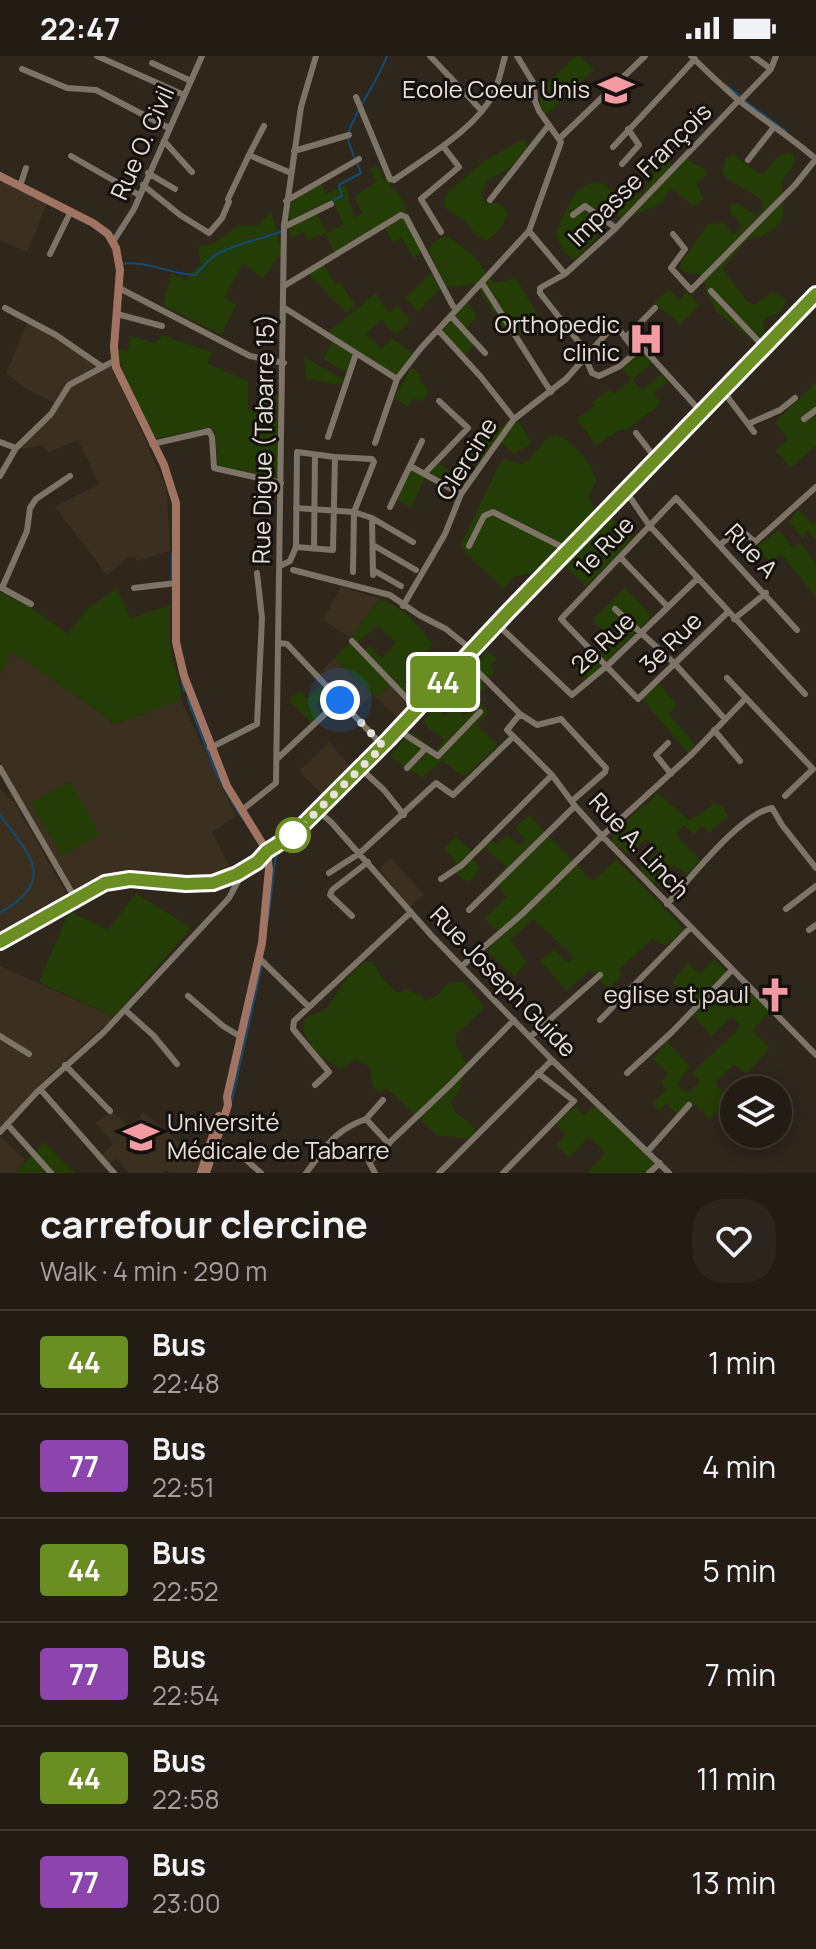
<!DOCTYPE html>
<html lang="en">
<head>
<meta charset="utf-8">
<style>
  :root { --surface:#231c15; --page:#2b251e; --text:#f1f3f6; --muted:#a3a1a0; --line:#403a34 }
  body { margin:0; font-family:Manrope,sans-serif; background:var(--page); color:var(--text); height:100vh; display:flex; flex-direction:column; font-size:30px; white-space:nowrap }
  * { box-sizing:border-box; margin:0 }
  p { font-size:26px; color:var(--muted) }
  .icon { flex:none; width:44px; height:44px; fill:none; stroke:currentColor; stroke-width:2; stroke-linecap:round; stroke-linejoin:round }
  .map { position:relative; height:1117px; overflow:hidden }
  .side { display:flex; flex-direction:column; background:var(--surface); flex:1 }
  .side>* { flex:none }
  .badge { padding:0 16px; border-radius:6px; font-size:28px; line-height:52px }
  .tools { position:absolute; left:720px; top:1020px; display:grid; gap:16px }
  .tools a { display:grid; place-items:center; width:72px; height:72px; border-radius:50%; background:var(--surface); box-shadow:0 4px 20px #0003,0 0 0 2px var(--line); font-size:40px }
  .you { position:absolute; width:40px; height:40px; margin:-20px; border:6px solid #fff; border-radius:50%; background:#1a73e8; box-shadow:0 0 0 12px #1a73e833 }
  .map>.badge { position:absolute; translate:-50% -50%; box-shadow:0 0 0 4px #fff }
  .round { display:grid; place-items:center; flex:none; width:84px; height:84px; border-radius:32px; background:var(--page) }
  .summary { display:flex; align-items:center; justify-content:space-between; height:136px; padding:0 40px }
  h1 { font-size:38px; font-weight:700; line-height:60px }
  ul { padding:0; list-style:none }
  li { display:flex; align-items:center; gap:24px; height:104px; padding:0 40px; border-top:2px solid var(--line) }
  li div { flex:1 }
  li b { display:block; font-size:30px }
  li em { font-style:normal }
  li .badge { min-width:88px; font-weight:700; text-align:center }
  .status { display:flex; justify-content:space-between; align-items:center; height:56px; padding:0 40px; background:var(--surface); direction:ltr }
  .status svg { height:22px; fill:currentColor }
  .map>svg:first-child { display:block }
</style>
</head>
<body>
<div class="status"><b>22:47</b><svg viewBox="0 0 49 12"><path d="M0 12V9h3v3zM5 12V6h3v6zM10 12V3h3v9zM15 12V0h3v12zM26 1h20v11H26zM47 4h2v5h-2z"/></svg></div>
<div class="map">
<svg width="816" height="1117" viewBox="0 0 816 1117">
  <rect width="100%" height="100%" fill="#2f261c"/>
  <!-- built -->
  <path fill="#3b2f20" d="M 0,124 L 47,148 L 27,196 L 0,184 Z
    M 28,265 L 49,275 L 101,312 L 111,307 L 167,434 L 170,495 L 137,505 L 135,501 L 129,501 L 107,519 L 55,451 L 99,428 L 78,384 L 49,396 L 42,390 L 19,393 L 53,361 L 59,349 L 26,333 L 6,317 Z
    M 341,530 L 379,543 L 351,582 L 323,564 Z
    M 12,595 L 108,662 L 112,669 L 181,644 L 236,760 L 212,776 L 233,817 L 199,823 L 145,819 L 128,821 L 93,827 L 75,838 L 0,706 L 0,619 Z
    M 334,603 L 372,638 L 354,656 L 318,618 Z
    M 391,628 L 413,651 L 401,665 L 376,642 Z
    M 329,686 L 352,713 L 325,741 L 299,715 Z
    M 0,733 L 15,747 L 66,837 L 61,843 L 0,879 Z
    M 391,802 L 424,839 L 410,851 L 379,812 Z
    M 0,910 L 114,961 L 51,1017 L 0,1071 Z
    M 112,1055 L 131,1074 L 143,1056 L 201,1103 L 197,1117 L 172,1117 L 165,1114 L 163,1117 L 129,1117 L 116,1102 L 110,1108 L 101,1100 L 113,1087 L 96,1067 Z
    M 0,1080 L 25,1104 L 16,1115 L 18,1117 L 0,1117 Z"/>
  <!-- green -->
  <path fill="#243c05" fill-rule="evenodd" d="M 575,0 L 579,0 L 594,14 L 545,60 L 540,48 L 540,34 Z
    M 521,84 L 525,85 L 527,93 L 509,113 L 488,124 L 481,138 L 484,146 C 489,147 493,146 498,148 C 518,155 497,179 487,184 L 479,182 L 464,165 L 445,152 L 444,145 L 446,138 L 481,107 Z
    M 788,96 L 794,100 C 796,113 784,117 782,128 C 781,136 784,147 784,153 C 784,170 764,182 748,183 L 722,213 L 747,245 L 754,249 L 773,236 L 786,243 C 785,255 776,259 765,262 L 763,270 L 766,277 L 763,284 L 755,287 L 716,255 L 706,235 L 703,219 L 687,217 L 680,214 L 681,206 L 708,168 L 723,166 L 732,178 L 739,176 L 741,168 L 731,157 L 730,149 L 737,147 L 757,160 L 762,154 L 763,147 C 752,133 731,130 722,116 L 726,102 L 733,98 L 758,117 L 766,116 L 775,103 Z
    M 665,102 L 675,111 L 686,103 L 706,114 L 706,119 L 696,127 L 703,142 L 699,149 L 692,150 L 676,135 L 669,134 L 660,148 L 626,163 L 612,158 L 608,152 L 601,149 L 595,153 L 595,161 L 605,172 C 599,179 580,201 573,204 L 562,193 L 556,179 C 561,162 576,121 600,127 C 609,129 613,138 620,144 C 636,144 656,128 653,111 Z
    M 377,108 L 383,123 L 387,121 L 394,135 L 397,134 L 407,154 L 334,196 L 326,177 L 308,184 L 304,176 L 290,182 L 289,147 L 320,126 L 326,138 L 346,128 L 354,162 L 362,157 L 354,140 L 376,126 L 370,113 ZM 333,145 L 343,168 L 327,177 L 315,155 Z
    M 271,155 L 282,197 L 263,222 L 243,208 L 225,241 L 236,249 L 221,279 L 163,249 L 171,217 L 185,224 L 200,209 L 199,190 L 214,187 L 239,169 L 259,169 Z
    M 404,161 L 421,197 L 414,202 L 401,182 L 393,187 L 383,170 Z
    M 445,180 C 450,182 471,197 474,200 C 482,209 485,220 495,227 L 516,222 L 540,263 C 532,274 520,282 506,278 L 476,228 C 465,227 458,233 446,230 L 429,195 L 432,187 Z
    M 323,208 L 335,228 L 340,226 L 355,249 L 346,257 L 308,218 Z
    M 431,217 L 440,233 L 418,256 L 405,242 Z
    M 669,233 L 679,244 L 687,236 L 699,249 L 681,269 L 654,247 Z
    M 376,237 L 388,257 L 397,250 L 410,264 L 396,279 L 381,264 L 366,278 L 381,293 L 392,282 L 414,299 L 396,322 L 327,277 Z
    M 468,246 L 477,261 L 466,273 L 477,287 L 464,299 L 441,275 Z
    M 162,279 L 211,296 L 208,308 L 248,325 L 248,353 L 264,355 L 263,330 L 278,338 L 278,423 L 218,410 L 215,378 L 211,371 L 154,383 L 124,318 L 117,293 L 128,295 L 130,280 L 156,287 Z
    M 332,285 L 353,300 L 347,317 L 323,303 Z
    M 642,295 L 652,307 L 633,324 L 642,334 L 661,318 L 668,325 L 653,337 L 661,348 L 626,374 L 619,374 L 596,390 L 577,363 L 595,350 L 592,346 L 610,333 L 615,338 L 631,323 L 622,313 Z
    M 305,301 L 344,324 L 342,329 L 306,323 Z
    M 412,311 L 421,320 L 419,323 L 429,335 L 421,346 L 414,342 L 408,351 L 394,341 Z
    M 816,326 L 816,390 L 790,412 L 775,394 L 788,383 L 775,366 Z
    M 509,364 L 518,364 L 531,387 L 514,398 L 496,383 L 477,410 L 464,394 L 491,365 L 500,372 Z
    M 555,378 C 571,383 592,408 597,424 L 589,438 L 591,446 L 598,457 L 579,479 L 538,516 L 516,520 L 503,533 L 464,495 L 461,488 L 500,407 L 506,403 L 522,408 C 536,400 539,385 555,378 Z
    M 438,407 L 449,414 L 454,407 L 472,421 L 460,435 L 429,418 Z
    M 411,412 L 426,419 L 411,452 L 396,443 Z
    M 798,453 L 812,468 L 816,465 L 816,484 L 807,474 L 803,483 L 789,466 Z
    M 607,457 L 633,482 L 586,531 L 563,507 Z
    M 779,474 L 793,492 L 800,486 L 816,509 L 816,541 L 782,499 L 770,507 L 756,491 Z
    M 117,532 L 130,562 L 170,549 L 170,593 L 181,634 L 181,644 L 112,669 L 108,662 L 12,596 L 0,619 L 0,536 L 30,551 L 68,578 L 87,553 Z
    M 625,532 L 652,560 L 586,625 L 574,614 L 611,583 L 592,564 Z
    M 379,543 L 394,549 L 410,561 L 433,588 L 416,607 L 437,627 L 417,649 L 364,594 L 370,590 L 382,602 L 396,587 L 378,569 L 357,587 L 351,582 Z
    M 350,586 L 391,628 L 376,642 L 334,603 Z
    M 486,595 L 497,602 L 491,610 L 495,616 L 482,627 L 486,632 L 475,641 L 489,656 L 477,669 L 498,690 L 464,721 L 442,705 L 422,722 L 390,701 L 411,675 L 435,695 L 444,684 L 429,672 L 424,664 L 436,650 L 445,660 L 454,649 L 464,660 L 471,654 L 452,632 L 481,603 Z
    M 659,627 L 677,649 L 669,658 L 695,689 L 689,698 L 642,643 Z
    M 322,629 L 329,636 L 315,650 L 322,658 L 312,667 L 289,644 L 299,635 L 307,642 Z
    M 70,725 L 99,779 L 62,800 L 31,747 Z
    M 657,736 L 688,764 L 698,760 L 713,747 L 722,751 L 728,760 L 709,777 L 702,770 L 693,779 L 684,769 L 676,779 L 700,804 L 687,819 L 674,809 L 652,829 L 639,812 L 658,795 L 646,783 L 628,799 L 613,787 L 611,777 L 651,744 Z
    M 529,759 L 592,825 L 617,803 L 684,873 L 666,890 L 652,883 L 618,915 L 622,919 L 609,933 L 590,914 L 567,935 L 540,905 L 554,893 L 568,906 L 574,901 L 533,863 L 510,884 L 526,905 L 515,921 L 487,895 L 500,878 L 484,862 L 506,841 L 493,824 L 506,811 L 485,792 L 473,802 L 480,813 L 468,827 L 451,813 L 456,807 L 444,792 L 456,780 L 471,795 L 487,780 L 496,788 L 507,779 L 520,789 L 526,784 L 515,772 Z
    M 136,837 L 191,872 L 114,961 L 39,926 L 69,855 L 108,874 Z
    M 714,903 L 731,920 L 716,935 L 735,953 L 751,938 L 769,955 L 753,975 L 770,992 L 746,1018 L 734,1008 L 715,1027 L 729,1043 L 709,1064 L 696,1048 L 681,1062 L 667,1048 L 658,1055 L 652,1047 L 666,1034 L 661,1026 L 668,1018 L 653,1003 L 667,985 L 690,1011 L 677,1028 L 688,1038 L 700,1025 L 692,1017 L 740,971 L 732,960 L 711,980 L 693,959 L 699,953 L 672,926 L 688,907 L 700,918 Z
    M 365,906 L 373,906 L 385,926 L 398,937 L 405,933 L 420,939 L 425,945 L 438,939 L 448,927 L 463,925 L 483,949 L 482,954 L 456,978 L 456,989 L 467,1008 L 460,1033 L 451,1046 C 453,1062 469,1061 476,1075 L 467,1083 L 437,1079 L 387,1033 L 380,1036 L 373,1032 L 369,1010 L 355,1004 L 341,1012 C 324,1006 296,981 305,962 C 313,957 323,957 328,950 C 340,935 348,914 365,906 Z
    M 595,1049 L 655,1108 L 645,1117 L 587,1117 L 605,1097 L 589,1081 L 569,1102 L 556,1089 L 566,1079 L 556,1068 L 576,1050 L 584,1059 Z
    M 44,1086 L 75,1117 L 18,1117 L 16,1115 Z"/>
  <g fill="none" stroke-linecap="round" stroke-linejoin="round">
    <!-- stream -->
    <path stroke="#124c75" stroke-width="2" d="M 727,30 L 741,40
      M 745,45 L 786,75
      M 349,75 C 359,48 377,27 387,0
      M 347,81 L 354,101
      M 330,146 L 342,140 L 339,129 L 361,117 L 357,107
      M 121,208 C 145,204 170,218 195,219 C 201,213 207,205 214,200 C 235,187 261,184 282,175
      M 172,524 L 172,498
      M 501,568 L 597,469
      M 182,626 L 184,635
      M 187,642 L 216,717 L 241,761
      M 0,759 C 31,801 57,823 0,857
      M 304,772 L 316,760
      M 268,787 L 279,786
      M 255,810 L 264,804
      M 238,812 L 251,805
      M 227,818 L 234,813
      M 147,821 L 174,824
      M 140,827 L 174,831
      M 176,831 L 201,833 L 236,821
      M 268,865 L 276,798
      M 231,1048 L 262,909"/>
    <!-- minor -->
    <path stroke="#7d7367" stroke-width="6" d="M 97,0 L 184,39
      M 430,0 L 482,55
      M 152,7 L 191,25
      M 22,13 L 67,32 L 96,34 L 169,72
      M 771,13 L 776,0
      M 356,41 L 390,123 L 394,124 C 426,101 476,73 494,37 C 499,25 502,12 505,0
      M 740,45 L 771,13 L 753,0
      M 559,83 L 645,0
      M 164,85 L 192,116
      M 613,91 L 695,3
      M 294,95 L 349,79
      M 249,99 L 264,70
      M 71,100 L 139,139
      M 748,104 L 774,71
      M 622,108 L 639,89 L 628,73
      M 148,117 L 175,133
      M 143,129 L 180,159 L 209,177 L 222,162 L 229,146 L 228,143 L 249,99 L 291,117
      M 20,130 L 26,112
      M 490,144 L 548,70
      M 286,145 L 359,103
      M 573,159 L 585,150 L 616,172
      M 284,171 L 331,148
      M 529,175 L 565,218 L 540,232 L 540,237 L 588,298
      M 441,176 L 421,143 L 459,111 L 443,90
      M 673,178 L 685,193 L 671,212 L 691,234 L 795,129 L 816,103 C 791,81 763,64 737,43 C 721,29 706,15 691,0
      M 113,186 L 134,153 L 202,0
      M 50,198 L 71,155
      M 565,218 L 616,172 L 739,44
      M 482,227 L 551,336
      M 284,230 L 401,159 L 406,161 L 453,250
      M 119,232 L 250,300 L 284,307
      M 711,235 L 764,291
      M 283,251 L 397,323
      M 5,252 L 56,279 L 101,310
      M 117,258 L 162,270
      M 451,260 L 485,297
      M 438,274 L 481,321 L 514,363
      M 625,282 L 655,252
      M 585,301 L 592,317 L 599,320 L 620,310 L 636,296
      M 723,335 L 754,376
      M 804,363 L 816,354
      M 748,368 L 780,354 L 795,342
      M 636,377 L 656,403
      M 328,381 L 356,298
      M 0,386 L 16,392
      M 375,387 L 397,323 L 421,292 L 529,175 L 561,86 L 539,55 L 535,45 L 534,28 L 517,0
      M 152,388 L 209,375 L 212,381 L 214,412 L 281,427
      M 335,401 L 372,403 L 374,406 L 354,456 L 353,516
      M 410,410 L 461,438
      M 425,417 L 468,372 L 439,345
      M 0,420 L 16,392 L 51,358 L 69,329 L 114,305
      M 625,434 L 649,469 L 805,638
      M 390,451 L 422,385
      M 296,452 L 354,456 L 372,462 L 413,486
      M 372,462 L 373,519
      M 721,488 L 740,473 L 755,486 L 816,431
      M 373,489 L 416,514
      M 469,490 L 484,460 L 493,456 L 568,494
      M 314,493 L 315,399
      M 620,501 L 668,551
      M 280,510 L 290,505 L 296,491 L 297,396 L 335,401 L 333,494 L 296,491
      M 293,514 L 390,539 L 419,559 L 446,573 L 472,594
      M 373,514 L 401,530
      M 0,531 L 31,548
      M 2,532 L 27,475 L 30,452 L 36,443 L 70,420
      M 134,532 L 176,527
      M 403,550 L 445,478 L 461,438 L 514,363 L 566,323 L 615,268 L 636,296 L 643,292 L 702,357
      M 615,553 L 675,608 L 725,663
      M 728,556 L 638,643 L 561,563 L 676,442 L 797,574
      M 734,563 L 766,537
      M 497,568 L 572,639 L 608,609 L 697,523
      M 352,585 L 417,653
      M 279,587 L 287,588 L 383,690
      M 465,603 L 520,658 L 507,674 L 552,719 L 575,750 L 602,780 L 816,999
      M 727,622 L 813,713 L 785,740
      M 520,658 L 537,669 L 561,663 L 606,712 L 605,716 L 572,745
      M 398,674 L 438,700 L 480,656
      M 714,674 L 740,705
      M 668,687 L 656,699 L 671,718
      M 210,692 L 257,668 L 262,562 L 257,517
      M 278,702 L 340,644
      M 0,712 L 75,842
      M 360,712 L 384,734 L 404,759
      M 407,712 L 425,693
      M 242,754 L 276,727 L 284,170 L 301,51 L 316,0
      M 318,755 L 331,766 L 431,879 L 552,1004 L 669,1117
      M 329,817 L 360,797 L 436,727 L 453,739 L 513,681
      M 441,823 L 462,809 L 552,719
      M 667,848 C 690,823 740,758 772,752 L 782,769 L 816,812
      M 786,853 L 816,830
      M 469,854 L 575,750
      M 352,860 L 330,839 L 332,834 L 368,806
      M 809,874 L 816,869
      M 0,886 L 105,827 L 116,823 L 186,828 L 213,827 L 244,814 L 294,778 L 388,684 L 508,556 L 816,238
      M 259,902 L 309,951
      M 463,909 L 521,859 L 602,780 L 692,698 L 746,642
      M 188,940 L 223,970 L 241,981
      M 125,954 L 153,979 L 177,1008
      M 600,964 L 690,872
      M 0,980 L 29,998
      M 530,981 L 600,919
      M 65,1009 L 110,1055
      M 627,1017 L 672,976 L 731,915
      M 315,1029 L 329,1016 L 293,973 L 294,965 L 411,856
      M 40,1033 L 114,1117
      M 366,1063 L 383,1044
      M 7,1068 L 51,1117
      M 0,1076 L 37,1036 L 104,976 L 229,842 L 244,814
      M 216,1087 L 245,1103 L 261,1117
      M 648,1095 L 689,1049
      M 306,1117 C 327,1090 333,1075 366,1063 L 389,1088
      M 375,1117 L 369,1106 L 451,1028 L 514,964
      M 439,1117 L 552,1004
      M 503,1117 L 574,1045 L 538,1017
      M 649,1117 L 660,1107"/>
    <!-- major -->
    <path stroke="#a17362" stroke-width="8" d="M 0,120 L 93,167 L 108,178 L 116,192 L 120,214 L 114,291 L 116,311 L 164,409 L 176,447 L 176,586 L 184,620 L 227,730 L 267,795 L 269,813 L 262,887 L 227,1041 L 228,1049 L 206,1117
      M 201,1117 L 219,1060"/>
  </g>
  <g fill="none" stroke-linecap="round" stroke-linejoin="round">
    <!-- line casing -->
    <g stroke="#fff" stroke-width="18">
      <path id="line" d="M 0,886 L 105,827 L 130,823 L 186,828 L 213,827 L 237,818 L 257,806 L 267,795 L 294,778 L 388,684 L 508,556 L 816,238"/>
    </g>
    <!-- line -->
    <use href="#line" stroke="#6b8e23" stroke-width="12"/>
    <!-- walk -->
    <path stroke="#e7e1da" stroke-width="8" stroke-dasharray="0 14.4" d="M 293,779 L 383,690 L 340,644"/>
  </g>
  <!-- icons -->
  <defs>
    <g id="university-bare" transform="scale(2.76)"><path d="M0-5L7-2L0 1L-7-2ZM-4 1L0 2.5L4 1V4Q0 6-4 4Z" fill="#f49aa2" stroke="#14100b" stroke-width="2.5" paint-order="stroke"/></g>
    <g id="hospital-bare" transform="scale(2.76)"><path d="M-5-5h3v3.5h4V-5h3V5h-3V1.5h-4V5h-3Z" fill="#f49aa2" stroke="#14100b" stroke-width="2.5" paint-order="stroke"/></g>
    <g id="church-bare" transform="scale(2.76)"><path d="M-1.2-6h2.4v3.5h3.3v2.4h-3.3V6h-2.4V-.1h-3.3v-2.4h3.3Z" fill="#f49aa2" stroke="#14100b" stroke-width="2.5" paint-order="stroke"/></g>
  </defs>
  <g fill-rule="evenodd">
    <use href="#university-bare" x="616" y="34"/>
    <use href="#hospital-bare" x="646" y="283"/>
    <use href="#church-bare" x="775" y="939"/>
    <use href="#university-bare" x="141" y="1081"/>
  </g>
  <!-- markers -->
  <circle fill="#fff" stroke="#6b8e23" stroke-width="4" cx="293" cy="779" r="16"/>
  <g text-anchor="middle" stroke-width="6" stroke-linejoin="round" paint-order="stroke">
    <!-- poi labels -->
    <g font-size="24" fill="#e7e1da" stroke="#14100b" text-anchor="end">
      <text x="590" y="42">Ecole Coeur Unis</text>
      <text x="620" y="277">Orthopedic<tspan x="620" dy="28">clinic</tspan></text>
      <text x="749" y="947">eglise st paul</text>
      <text x="167" y="1075" text-anchor="start">Université<tspan x="167" dy="28">Médicale de Tabarre</tspan></text>
    </g>
    <!-- street labels -->
    <g font-size="24" fill="#e7e1da" stroke="#14100b">
      <text transform="translate(143 87) rotate(-66)" y="8">Rue O. Civil</text>
      <text transform="translate(640 119) rotate(-45)" y="8">Impasse François</text>
      <text transform="translate(264 383) rotate(-89)" y="8">Rue Digue (Tabarre 15)</text>
      <text transform="translate(467 403) rotate(-58)" y="8">Clercine</text>
      <text transform="translate(605 490) rotate(-46)" y="8">1e Rue</text>
      <text transform="translate(751 495) rotate(47)" y="8">Rue A</text>
      <text transform="translate(603 587) rotate(-43)" y="8">2e Rue</text>
      <text transform="translate(671 587) rotate(-44)" y="8">3e Rue</text>
      <text transform="translate(639 790) rotate(47)" y="8">Rue A. Linch</text>
      <text transform="translate(503 926) rotate(46)" y="8">Rue Joseph Guide</text>
    </g>
  </g>
</svg>
<div class="tools">
<a><svg class="icon" aria-label="layers" viewBox="0 0 24 24"><path d="M12 4l9 5-9 5-9-5zM3 14l9 5 9-5"/></svg></a>
</div>
<div class="you" style="left:340px;top:644px"></div>
<b class="badge" style="left:443px;top:626px;background:#6b8e23;color:#fff">44</b>
</div>
<section class="side">
<div class="summary"><div><h1>carrefour clercine</h1><p>Walk · 4 min · 290 m</p></div><a class="round"><svg class="icon" aria-label="heart" viewBox="0 0 24 24"><path d="M12 20l-8-8c-3-5 5-10 8-4 3-6 11-1 8 4z"/></svg></a></div>
<ul>
<li><span class="badge" style="background:#6b8e23;color:#fff">44</span><div><b>Bus</b><p>22:48</p></div><em>1 min</em></li>
<li><span class="badge" style="background:#8e44ad;color:#fff">77</span><div><b>Bus</b><p>22:51</p></div><em>4 min</em></li>
<li><span class="badge" style="background:#6b8e23;color:#fff">44</span><div><b>Bus</b><p>22:52</p></div><em>5 min</em></li>
<li><span class="badge" style="background:#8e44ad;color:#fff">77</span><div><b>Bus</b><p>22:54</p></div><em>7 min</em></li>
<li><span class="badge" style="background:#6b8e23;color:#fff">44</span><div><b>Bus</b><p>22:58</p></div><em>11 min</em></li>
<li><span class="badge" style="background:#8e44ad;color:#fff">77</span><div><b>Bus</b><p>23:00</p></div><em>13 min</em></li>
</ul>
</section>
</body>
</html>
